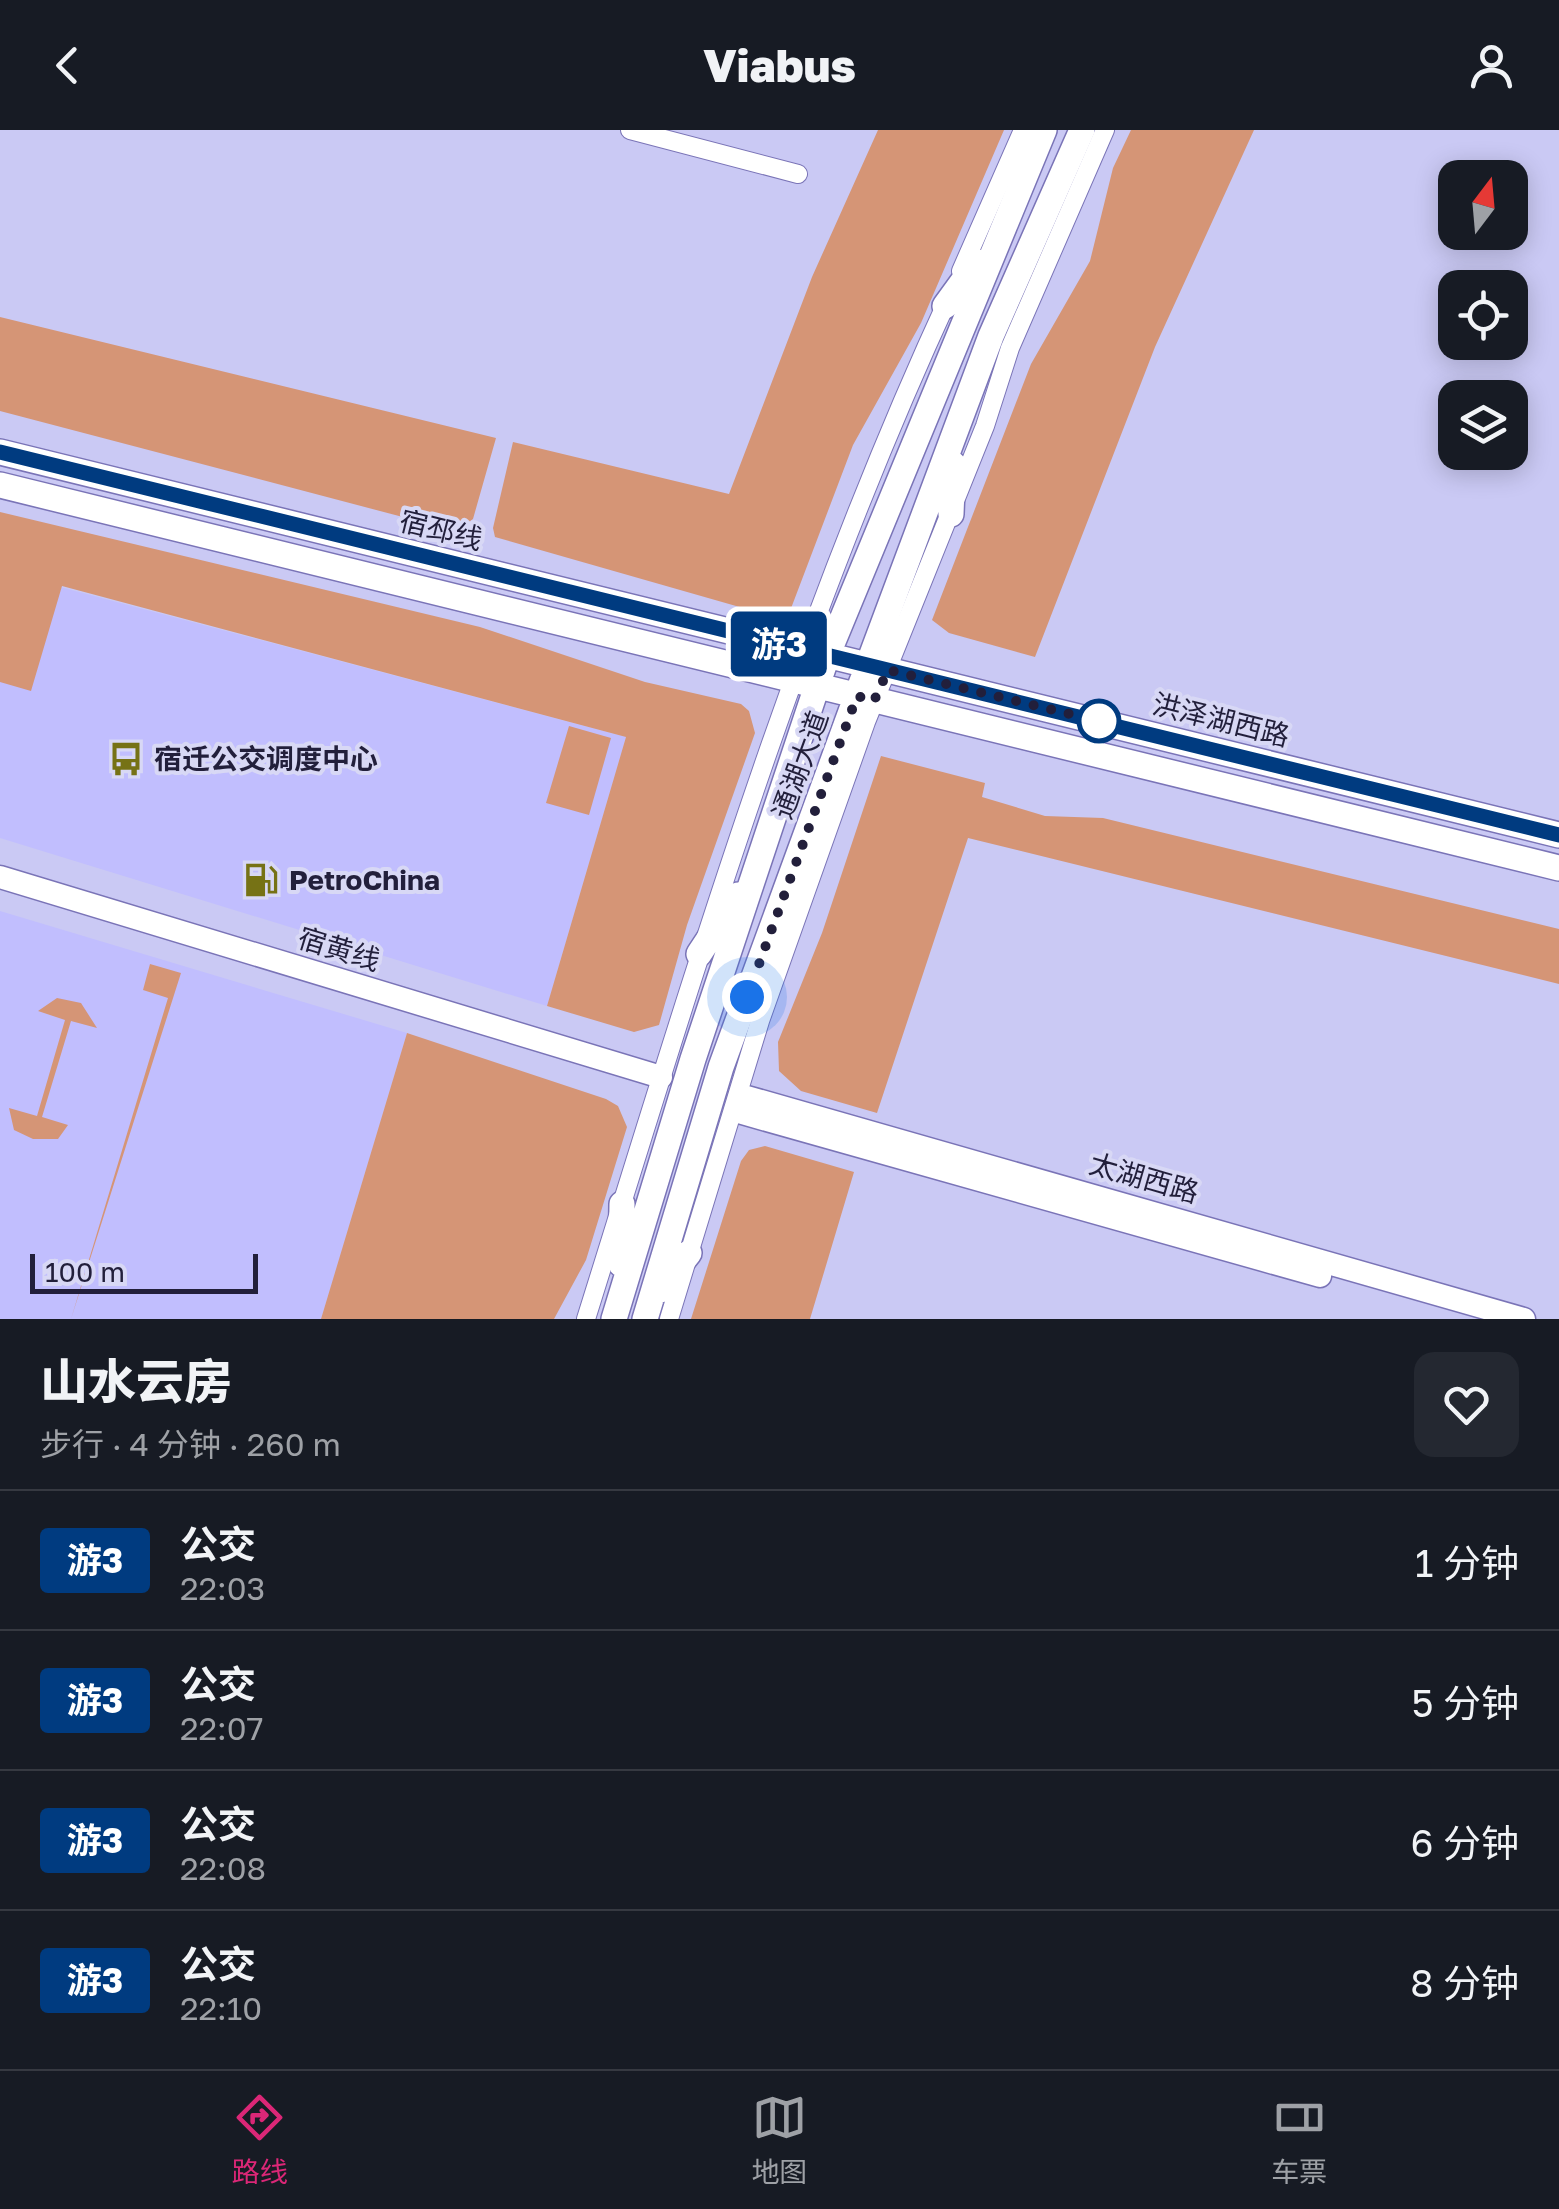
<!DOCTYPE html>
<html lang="zh">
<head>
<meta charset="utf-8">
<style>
  :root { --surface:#171b24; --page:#242831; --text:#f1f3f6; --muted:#9ea1a6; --line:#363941; --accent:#db2777 }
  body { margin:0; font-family:"Golos Text","Noto Sans SC",sans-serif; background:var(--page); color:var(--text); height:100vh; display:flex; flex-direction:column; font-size:38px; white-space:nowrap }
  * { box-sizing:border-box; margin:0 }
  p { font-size:32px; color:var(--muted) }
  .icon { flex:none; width:55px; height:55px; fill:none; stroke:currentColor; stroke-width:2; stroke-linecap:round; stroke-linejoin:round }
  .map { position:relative; height:1189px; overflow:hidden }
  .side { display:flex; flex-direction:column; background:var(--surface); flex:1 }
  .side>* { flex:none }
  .badge { padding:0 20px; border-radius:8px; font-size:35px; line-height:65px }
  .needle { width:65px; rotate:16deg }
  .fabs { position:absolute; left:1438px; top:30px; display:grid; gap:20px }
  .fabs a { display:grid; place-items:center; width:90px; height:90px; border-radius:20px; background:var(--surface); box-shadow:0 5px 25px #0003; font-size:50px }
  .scale { position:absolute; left:30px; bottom:25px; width:228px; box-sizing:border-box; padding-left:10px; border:5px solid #221f3b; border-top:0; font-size:28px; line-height:35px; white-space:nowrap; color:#221f3b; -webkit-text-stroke:8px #d8d8f5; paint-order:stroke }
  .you { position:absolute; width:50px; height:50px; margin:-25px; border:8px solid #fff; border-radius:50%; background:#1a73e8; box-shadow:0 0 0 15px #1a73e833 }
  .map>.badge { position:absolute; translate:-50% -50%; box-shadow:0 0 0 5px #fff }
  .round { display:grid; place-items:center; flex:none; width:105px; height:105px; border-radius:20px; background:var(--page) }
  .overview { display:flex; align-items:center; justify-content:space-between; height:170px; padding:0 40px }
  h1 { font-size:48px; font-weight:800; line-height:75px }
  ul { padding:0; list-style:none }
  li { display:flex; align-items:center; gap:30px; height:140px; padding:0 40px; border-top:2px solid var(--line) }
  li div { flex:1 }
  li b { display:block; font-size:38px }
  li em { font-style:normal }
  li .badge { min-width:110px; font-weight:700; text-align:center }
  header { display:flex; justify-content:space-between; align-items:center; height:130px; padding:0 40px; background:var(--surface); font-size:45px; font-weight:800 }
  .menu { display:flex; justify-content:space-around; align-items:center; height:140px; border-top:2px solid var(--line); background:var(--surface); font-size:28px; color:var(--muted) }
  .menu a { display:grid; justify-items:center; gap:5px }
  .menu .current { color:var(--accent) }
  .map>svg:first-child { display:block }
</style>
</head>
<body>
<header><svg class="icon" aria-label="back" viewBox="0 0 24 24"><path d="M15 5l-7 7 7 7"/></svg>Viabus<svg class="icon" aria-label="person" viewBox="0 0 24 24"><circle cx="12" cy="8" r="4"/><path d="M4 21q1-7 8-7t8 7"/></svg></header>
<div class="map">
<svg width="1559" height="1189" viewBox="0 0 1559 1189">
  <rect width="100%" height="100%" fill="#cac9f4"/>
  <!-- built -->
  <path fill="#c1befe" d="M 0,441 L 626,607 L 547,876 L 0,708 Z
    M 0,781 L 407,903 L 321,1189 L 0,1189 Z"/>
  <!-- green -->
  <path fill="#d59576" d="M 878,0 L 1004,0 L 921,193 L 853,315 L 790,481 L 782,486 L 764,484 L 495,407 L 493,398 L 513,312 L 729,364 L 812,147 Z
    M 1131,0 L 1254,0 L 1155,217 L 1035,527 L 949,503 L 932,490 L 1031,234 L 1090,131 L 1113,38 Z
    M 0,187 L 496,308 L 473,389 L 456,401 L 0,281 Z
    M 0,382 L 480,497 L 645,552 L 741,574 L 749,581 L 755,603 L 687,795 L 659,895 L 634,902 L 547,876 L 626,607 L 62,456 L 31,561 L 0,552 Z
    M 569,596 L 611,608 L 589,685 L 546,673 Z
    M 881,626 L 985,653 L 982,667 L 1045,686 L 1103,688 L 1559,799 L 1559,854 L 968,708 L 877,983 L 801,961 L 779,941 L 778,912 L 822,803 Z
    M 150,834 L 181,843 L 71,1189 L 168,868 L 143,860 Z
    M 57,868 L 81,873 L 97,898 L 71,891 L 42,987 L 68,995 L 58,1009 L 33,1009 L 14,1000 L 9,978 L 37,986 L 65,890 L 38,881 Z
    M 407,903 L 606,969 L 618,976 L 627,997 L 586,1130 L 554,1189 L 321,1189 Z
    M 765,1016 L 854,1042 L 810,1189 L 691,1189 L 741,1031 L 749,1020 Z"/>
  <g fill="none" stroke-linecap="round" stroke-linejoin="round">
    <!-- street casing -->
    <g stroke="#7a74b7" stroke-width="20">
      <path id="street" d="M 630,0 L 798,44
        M 961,141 L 1023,0
        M 586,1189 C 694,843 797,495 950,165
        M 669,1189 L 760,891 L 866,592 L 985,296 L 1010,218 L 1105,0"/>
    </g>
    <!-- secondary casing -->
    <g stroke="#7a74b7" stroke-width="25">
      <path id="secondary" d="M 0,747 L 661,947
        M 747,967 L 1524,1189
        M 742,983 L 1320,1146"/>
    </g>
    <!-- primary casing -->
    <g stroke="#7a74b7" stroke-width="28">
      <path id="primary" d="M 945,176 L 977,132
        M 0,322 L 1559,705
        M 0,355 L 1559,738
        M 951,384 L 953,334
        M 699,824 L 738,765
        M 621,1134 L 622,1074
        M 660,1160 L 689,1123
        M 614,1189 L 693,929 L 827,526 L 1044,0
        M 645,1189 L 721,937 L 868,535 L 991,206 L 1082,0"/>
    </g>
    <!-- street -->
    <use href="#street" stroke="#fff" stroke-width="18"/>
    <!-- secondary -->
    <use href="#secondary" stroke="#fff" stroke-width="22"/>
    <!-- primary -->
    <use href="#primary" stroke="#fff" stroke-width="25"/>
  </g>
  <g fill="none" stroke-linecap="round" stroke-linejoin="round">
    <!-- line casing -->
    <g stroke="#fff" stroke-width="22">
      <path id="line" d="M 0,322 L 1559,705"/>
    </g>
    <!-- line -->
    <use href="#line" stroke="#003b80" stroke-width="15"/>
    <!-- walk -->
    <path stroke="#221f3b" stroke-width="10" stroke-dasharray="0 18" d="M 747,867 L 857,566 L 874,571 L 888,540 L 1099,591"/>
  </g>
  <!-- icons -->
  <defs>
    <g id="bus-bare" transform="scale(2.7)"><path d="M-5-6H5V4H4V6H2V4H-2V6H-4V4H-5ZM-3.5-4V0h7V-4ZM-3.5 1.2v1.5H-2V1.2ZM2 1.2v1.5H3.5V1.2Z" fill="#767215" stroke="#d8d8f5" stroke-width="2.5" paint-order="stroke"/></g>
    <g id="fuel-bare" transform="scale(2.7)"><path d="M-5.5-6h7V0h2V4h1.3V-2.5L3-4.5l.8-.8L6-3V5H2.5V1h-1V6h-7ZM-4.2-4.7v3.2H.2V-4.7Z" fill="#767215" stroke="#d8d8f5" stroke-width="2.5" paint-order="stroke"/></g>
  </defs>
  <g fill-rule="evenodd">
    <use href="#bus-bare" x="126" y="629"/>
    <use href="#fuel-bare" x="261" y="750"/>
  </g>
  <!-- markers -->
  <circle fill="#fff" stroke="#003b80" stroke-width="5" cx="1099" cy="591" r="20"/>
  <g text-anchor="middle" stroke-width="8" stroke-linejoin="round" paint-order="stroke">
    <!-- street labels -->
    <g font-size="28" fill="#221f3b" stroke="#d8d8f5">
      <text transform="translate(441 400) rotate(14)" y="10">宿邳线</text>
      <text transform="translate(1221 590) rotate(14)" y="10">洪泽湖西路</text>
      <text transform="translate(800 635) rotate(-70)" y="10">通湖大道</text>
      <text transform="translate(339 819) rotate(17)" y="10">宿黄线</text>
      <text transform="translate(1144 1048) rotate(16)" y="10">太湖西路</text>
    </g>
    <!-- poi labels -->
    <g font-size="28" font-weight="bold" fill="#221f3b" stroke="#d8d8f5" text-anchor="start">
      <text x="154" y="639">宿迁公交调度中心</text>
      <text x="289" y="760">PetroChina</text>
    </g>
  </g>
</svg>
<div class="fabs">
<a><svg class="needle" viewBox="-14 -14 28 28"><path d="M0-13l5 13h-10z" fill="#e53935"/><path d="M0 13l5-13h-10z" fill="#9ea1a6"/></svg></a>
<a><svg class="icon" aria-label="locate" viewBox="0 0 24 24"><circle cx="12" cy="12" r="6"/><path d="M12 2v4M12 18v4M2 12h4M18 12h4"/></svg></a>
<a><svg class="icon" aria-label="layers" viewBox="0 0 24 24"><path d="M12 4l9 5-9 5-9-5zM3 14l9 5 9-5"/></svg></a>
</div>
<div class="scale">100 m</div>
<div class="you" style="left:747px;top:867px"></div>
<b class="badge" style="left:779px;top:514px;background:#003b80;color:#fff">游3</b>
</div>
<section class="side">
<div class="overview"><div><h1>山水云房</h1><p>步行 · 4 分钟 · 260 m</p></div><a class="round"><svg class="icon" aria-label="heart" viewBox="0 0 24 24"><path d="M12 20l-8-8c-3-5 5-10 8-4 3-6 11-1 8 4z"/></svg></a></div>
<ul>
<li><span class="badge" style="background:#003b80;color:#fff">游3</span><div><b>公交</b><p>22:03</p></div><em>1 分钟</em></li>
<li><span class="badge" style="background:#003b80;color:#fff">游3</span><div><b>公交</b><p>22:07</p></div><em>5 分钟</em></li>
<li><span class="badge" style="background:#003b80;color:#fff">游3</span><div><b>公交</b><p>22:08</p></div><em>6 分钟</em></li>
<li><span class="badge" style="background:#003b80;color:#fff">游3</span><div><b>公交</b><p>22:10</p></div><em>8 分钟</em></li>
</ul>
</section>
<nav class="menu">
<a class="current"><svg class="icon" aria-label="directions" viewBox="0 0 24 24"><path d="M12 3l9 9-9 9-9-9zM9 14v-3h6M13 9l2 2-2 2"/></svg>路线</a>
<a><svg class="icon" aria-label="map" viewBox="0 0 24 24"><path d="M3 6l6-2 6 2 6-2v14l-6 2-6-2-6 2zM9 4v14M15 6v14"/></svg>地图</a>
<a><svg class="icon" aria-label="tickets" viewBox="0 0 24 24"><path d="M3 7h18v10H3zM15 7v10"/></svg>车票</a>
</nav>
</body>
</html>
